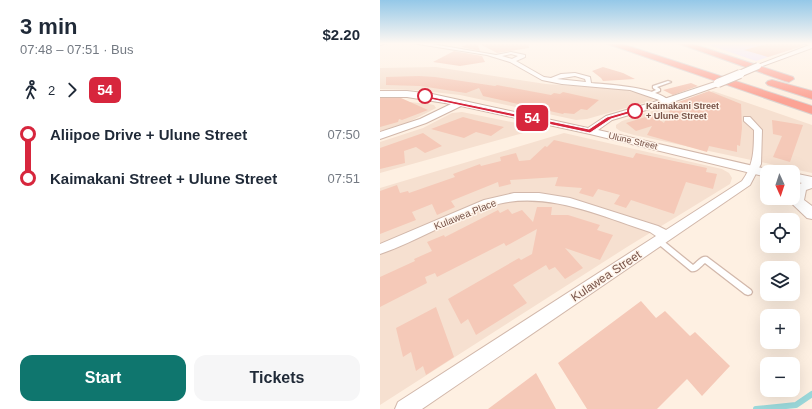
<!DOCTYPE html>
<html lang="en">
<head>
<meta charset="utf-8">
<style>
  :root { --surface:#fff; --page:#f6f6f7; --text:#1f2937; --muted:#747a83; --accent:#0f766e }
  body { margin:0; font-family:Helvetica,sans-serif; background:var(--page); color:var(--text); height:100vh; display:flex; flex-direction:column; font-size:15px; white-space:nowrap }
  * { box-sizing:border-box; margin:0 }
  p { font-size:13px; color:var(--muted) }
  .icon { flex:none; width:22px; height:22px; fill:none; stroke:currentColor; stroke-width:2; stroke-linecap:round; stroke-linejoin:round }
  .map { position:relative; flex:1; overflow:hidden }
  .sheet { display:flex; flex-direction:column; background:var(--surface); width:380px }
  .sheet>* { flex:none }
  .badge { padding:0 8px; border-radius:6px; font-size:14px; line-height:26px }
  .needle { width:26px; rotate:177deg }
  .controls { position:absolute; left:380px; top:165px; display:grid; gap:8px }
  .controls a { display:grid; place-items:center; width:40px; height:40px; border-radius:8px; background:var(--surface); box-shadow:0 4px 16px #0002; font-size:20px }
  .map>.badge { position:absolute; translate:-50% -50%; box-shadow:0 0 0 2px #fff }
  .legs { display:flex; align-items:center; gap:6px; height:44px; padding:0 20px; font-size:13px }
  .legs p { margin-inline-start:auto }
  .summary { display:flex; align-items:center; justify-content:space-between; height:68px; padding:0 20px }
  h1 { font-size:22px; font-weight:800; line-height:30px }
  .button { display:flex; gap:8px; margin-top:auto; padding:8px 20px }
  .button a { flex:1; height:46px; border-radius:12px; background:var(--accent); color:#fff; font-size:16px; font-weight:800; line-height:46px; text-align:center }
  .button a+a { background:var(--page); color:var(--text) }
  ul { padding:0 20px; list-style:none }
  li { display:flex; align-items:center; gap:14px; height:44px; font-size:15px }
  li i { display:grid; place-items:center; width:6px; height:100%; margin:0 5px; background:currentColor }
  li i::after { content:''; width:10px; height:10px; margin:-5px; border:3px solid; border-radius:50%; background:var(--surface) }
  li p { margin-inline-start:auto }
  li:first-child i { background:linear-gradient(#0000 50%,currentColor 0) }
  li:last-child i { background:linear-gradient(currentColor 50%,#0000 0) }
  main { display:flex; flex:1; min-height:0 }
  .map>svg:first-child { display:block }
</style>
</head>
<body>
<main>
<section class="sheet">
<div class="summary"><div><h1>3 min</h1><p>07:48 – 07:51 · Bus</p></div><b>$2.20</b></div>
<div class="legs"><svg class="icon" aria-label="walk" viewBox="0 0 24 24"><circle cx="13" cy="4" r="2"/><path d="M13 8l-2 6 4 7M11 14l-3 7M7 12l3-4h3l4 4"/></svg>2<svg class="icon" aria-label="forward" viewBox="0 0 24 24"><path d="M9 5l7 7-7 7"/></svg><b class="badge" style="background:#d7263d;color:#fff">54</b></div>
<ul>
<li><i style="color:#d7263d"></i><b>Aliipoe Drive + Ulune Street</b><p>07:50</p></li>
<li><i style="color:#d7263d"></i><b>Kaimakani Street + Ulune Street</b><p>07:51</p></li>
</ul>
<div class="button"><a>Start</a><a>Tickets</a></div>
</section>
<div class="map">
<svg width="432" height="409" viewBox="0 0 432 409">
  <rect width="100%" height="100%" fill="#fef0e2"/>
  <!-- residential -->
  <path fill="#f6e0d0" d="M 56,67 L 166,84 L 240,89 L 265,95 L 274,100 L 207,119 L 196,120 L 80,95 L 35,90 L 0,89 L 0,68 Z
    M 333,91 L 432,125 L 432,173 L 254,135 L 240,131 L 236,128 L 236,125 L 242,121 Z
    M 0,99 L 49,104 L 54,105 L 56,108 L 27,123 L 0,131 Z
    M 82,112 L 161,128 L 0,173 L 0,142 L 43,128 L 72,113 Z
    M 184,133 L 342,169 L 349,173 L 352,178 L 350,184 L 247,247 L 0,405 L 0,188 Z"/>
  <!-- education -->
  <path fill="#eddffa" d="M 323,43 L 429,43 L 376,61 Z"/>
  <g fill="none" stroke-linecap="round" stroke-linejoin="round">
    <!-- stream -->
    <path stroke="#9bd9db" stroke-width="6" d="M 376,409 L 416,405 L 432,394"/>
  </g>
  <!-- building -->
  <path fill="#f5c9b8" d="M 89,43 L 97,43 L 100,51 L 81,47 Z
    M 98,43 L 148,43 L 149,48 L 117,53 Z
    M 389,43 L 422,43 L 423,46 L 388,57 L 364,50 Z
    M 74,51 L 102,56 L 105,62 L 80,66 L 53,62 Z
    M 223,67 L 243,73 L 255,79 L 223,81 L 221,78 L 212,71 Z
    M 39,76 L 55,77 L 115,86 L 117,85 L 171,95 L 174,93 L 180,94 L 183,92 L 219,100 L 207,110 L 201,109 L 194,114 L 184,113 L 183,114 L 103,96 L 99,88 L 86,93 L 40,86 L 6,85 L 6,77 Z
    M 311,83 L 318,86 L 293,95 L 283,90 Z
    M 329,91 L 361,104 L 362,128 L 360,146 L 357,145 L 357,152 L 329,146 L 327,152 L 267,135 L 272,126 L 256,131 L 246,123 L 272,115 L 284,123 L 293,104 Z
    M 0,98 L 21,98 L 48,110 L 22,120 L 19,119 L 18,122 L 0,127 Z
    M 83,117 L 94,120 L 124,127 L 111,136 L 96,132 L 84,138 L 51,129 Z
    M 392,120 L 423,125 L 410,162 L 393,157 L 402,136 L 393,134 Z
    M 43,133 L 62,146 L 45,153 L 36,147 L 24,151 L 25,163 L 0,169 L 0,148 Z
    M 174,140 L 253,158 L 256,153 L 327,168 L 326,172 L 337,174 L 333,189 L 306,182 L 294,214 L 251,200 L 246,208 L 234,204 L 240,195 L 218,189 L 213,197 L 199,193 L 202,188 L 175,186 L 178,177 L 130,180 L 131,184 L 119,187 L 118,182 L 71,201 L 75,207 L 57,215 L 52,204 L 32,212 L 36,220 L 0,234 L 0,191 L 17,185 L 20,193 L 28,191 L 29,193 L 75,177 L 73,174 L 100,164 L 101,166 L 121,161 L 120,157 L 136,153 L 139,161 L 150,160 L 165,146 L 167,147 Z
    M 157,207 L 172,207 L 171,215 L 188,215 L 220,225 L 217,230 L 233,235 L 220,260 L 185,248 L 203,268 L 185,279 L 175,267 L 169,270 L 166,265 L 133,285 L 147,303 L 96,335 L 88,319 L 81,324 L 68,299 L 139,258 L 141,260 L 152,254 L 157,229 L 126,246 L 124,243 L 57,277 L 55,273 L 45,277 L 47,283 L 0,307 L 0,277 L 35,261 L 34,259 L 52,251 L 47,242 L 64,235 L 65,237 L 118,210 L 120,213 L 128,209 L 132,214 L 142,210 L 153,222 Z
    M 261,301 L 276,318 L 285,311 L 310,336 L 315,332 L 350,366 L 322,396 L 307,379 L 277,409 L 207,409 L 178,363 Z
    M 56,307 L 74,357 L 46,375 L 43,366 L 36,371 L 31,352 L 23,357 L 16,328 Z
    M 156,373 L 176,409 L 108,409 Z"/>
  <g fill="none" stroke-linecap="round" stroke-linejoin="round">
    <!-- service casing -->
    <g stroke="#d2b8ab" stroke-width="2.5">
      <path id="service" d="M 423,43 L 432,44 L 432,46 Z
        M 288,81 L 291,82 L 277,87 L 280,89 L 280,91 L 270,95 L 267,94 L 276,90 L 273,88 L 273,86 Z
        M 277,239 L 281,239 L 313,265 C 317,262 322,255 327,257 L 371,290 L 372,292 L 371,294 L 368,295 L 365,294 L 325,263 C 321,266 316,273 311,271 L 277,243 L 276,241 Z"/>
    </g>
    <!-- minor casing -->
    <g stroke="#d2b8ab" stroke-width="2">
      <path id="minor" d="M 0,43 L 7,43 L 0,45 Z
        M 32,43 L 46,43 L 116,55 L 131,52 L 145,55 L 145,57 L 136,61 L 164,77 L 171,78 L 181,74 L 195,73 L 210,77 L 211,83 C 233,85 274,87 290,101 L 285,102 L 250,90 L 182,84 L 162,80 L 130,62 L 107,55 ZM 131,54 L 138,56 L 132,59 L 122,56 ZM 195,76 L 205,79 L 206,82 L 177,79 Z
        M 364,117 L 370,117 L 382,130 L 381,164 L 370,185 L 42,409 L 15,409 L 18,402 L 276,236 L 270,232 C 220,216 164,189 111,206 C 73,218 38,241 0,254 L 0,244 L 104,200 L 134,193 L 159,193 L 190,198 L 278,226 L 286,230 L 362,181 C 374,165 374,149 374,130 L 364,121 Z"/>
    </g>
    <!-- tertiary casing -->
    <g stroke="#d2b8ab" stroke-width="2">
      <path id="tertiary" d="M 432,44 L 432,48 L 380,67 L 375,66 Z
        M 338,81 L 342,83 L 341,85 L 290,103 L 232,120 L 218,130 L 391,170 L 393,172 L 387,172 L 387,177 L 210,134 L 81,106 L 46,123 L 0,139 L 0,132 L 40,119 L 71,104 L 27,97 L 0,97 L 0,91 L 27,91 L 52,94 L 208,128 L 226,116 L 284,99 Z
        M 413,173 L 432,177 L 432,188 L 426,190 L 424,200 L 432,206 L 432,219 L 427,218 L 406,198 L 413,198 C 413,189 413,186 422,183 L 413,181 Z"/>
    </g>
    <!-- motorway casing -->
    <g stroke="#dcd2cf" stroke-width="2">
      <path id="motorway" d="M 225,43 L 239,43 L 432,106 L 432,114 Z
        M 297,43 L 310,43 L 413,77 L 414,79 L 409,82 L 405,81 Z
        M 392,80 L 432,91 L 432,99 L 388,85 L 386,83 L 388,81 Z"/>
    </g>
    <!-- service -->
    <use href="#service" fill="#fff" fill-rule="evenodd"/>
    <!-- minor -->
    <use href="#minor" fill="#fff" fill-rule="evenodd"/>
    <!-- tertiary -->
    <use href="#tertiary" fill="#fff" fill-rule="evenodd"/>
    <!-- motorway -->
    <use href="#motorway" fill="#fca395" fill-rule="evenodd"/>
    <!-- tertiary-bridge-far1 casing -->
    <g stroke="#d2b8ab" stroke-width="8" stroke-linecap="butt">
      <path id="tertiary-bridge-far1" d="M 357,75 L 378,66"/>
    </g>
    <!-- tertiary-bridge casing -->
    <g stroke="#d2b8ab" stroke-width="10" stroke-linecap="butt">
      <path id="tertiary-bridge" d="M 338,83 L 360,74"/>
    </g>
    <!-- tertiary-bridge-far1 -->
    <use href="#tertiary-bridge-far1" stroke="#fff" stroke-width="6"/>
    <!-- tertiary-bridge -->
    <use href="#tertiary-bridge" stroke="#fff" stroke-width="8"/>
  </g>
  <!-- sky -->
  <linearGradient id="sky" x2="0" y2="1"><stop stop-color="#94c8e8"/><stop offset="0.43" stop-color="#fff8f2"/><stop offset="1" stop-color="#fff8f2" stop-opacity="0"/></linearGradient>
  <rect width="432" height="101" fill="url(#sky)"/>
  <!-- line-1 -->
  <path fill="#d7263d" stroke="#fff" d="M 43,95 L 209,129 L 227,117 L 255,109 L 258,111 L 231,119 L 210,133 L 45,98 Z"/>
  <!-- markers -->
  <g fill="#fff" stroke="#d7263d" stroke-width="2">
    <circle cx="45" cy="96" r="7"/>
    <circle cx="255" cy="111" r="7"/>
  </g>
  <g text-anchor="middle" stroke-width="3" stroke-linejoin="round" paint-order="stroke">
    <!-- far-stop labels -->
    <g font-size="9" font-weight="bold" fill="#775247" stroke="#fff4ea" text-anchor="start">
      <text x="266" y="109">Kaimakani Street<tspan x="266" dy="10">+ Ulune Street</tspan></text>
    </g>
    <!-- far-street labels -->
    <g font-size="9" fill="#775247" stroke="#fff4ea">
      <text transform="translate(253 141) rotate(13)" y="3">Ulune Street</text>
    </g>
    <!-- street labels -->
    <g font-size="10" fill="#775247" stroke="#fff4ea">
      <text transform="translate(85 214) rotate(-22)" y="4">Kulawea Place</text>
    </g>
    <!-- near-street labels -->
    <g font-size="12" fill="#775247" stroke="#fff4ea">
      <text transform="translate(226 276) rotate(-34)" y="4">Kulawea Street</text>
    </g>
  </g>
</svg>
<div class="controls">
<a><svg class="needle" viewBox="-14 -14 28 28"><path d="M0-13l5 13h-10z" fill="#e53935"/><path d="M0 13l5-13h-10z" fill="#747a83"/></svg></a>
<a><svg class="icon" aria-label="locate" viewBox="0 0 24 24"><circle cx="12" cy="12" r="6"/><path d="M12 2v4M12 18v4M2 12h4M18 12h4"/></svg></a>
<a><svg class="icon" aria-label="layers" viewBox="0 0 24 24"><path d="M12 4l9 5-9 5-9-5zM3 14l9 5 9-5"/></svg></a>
<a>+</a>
<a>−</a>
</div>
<b class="badge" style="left:152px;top:118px;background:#d7263d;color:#fff">54</b>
</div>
</main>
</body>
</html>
